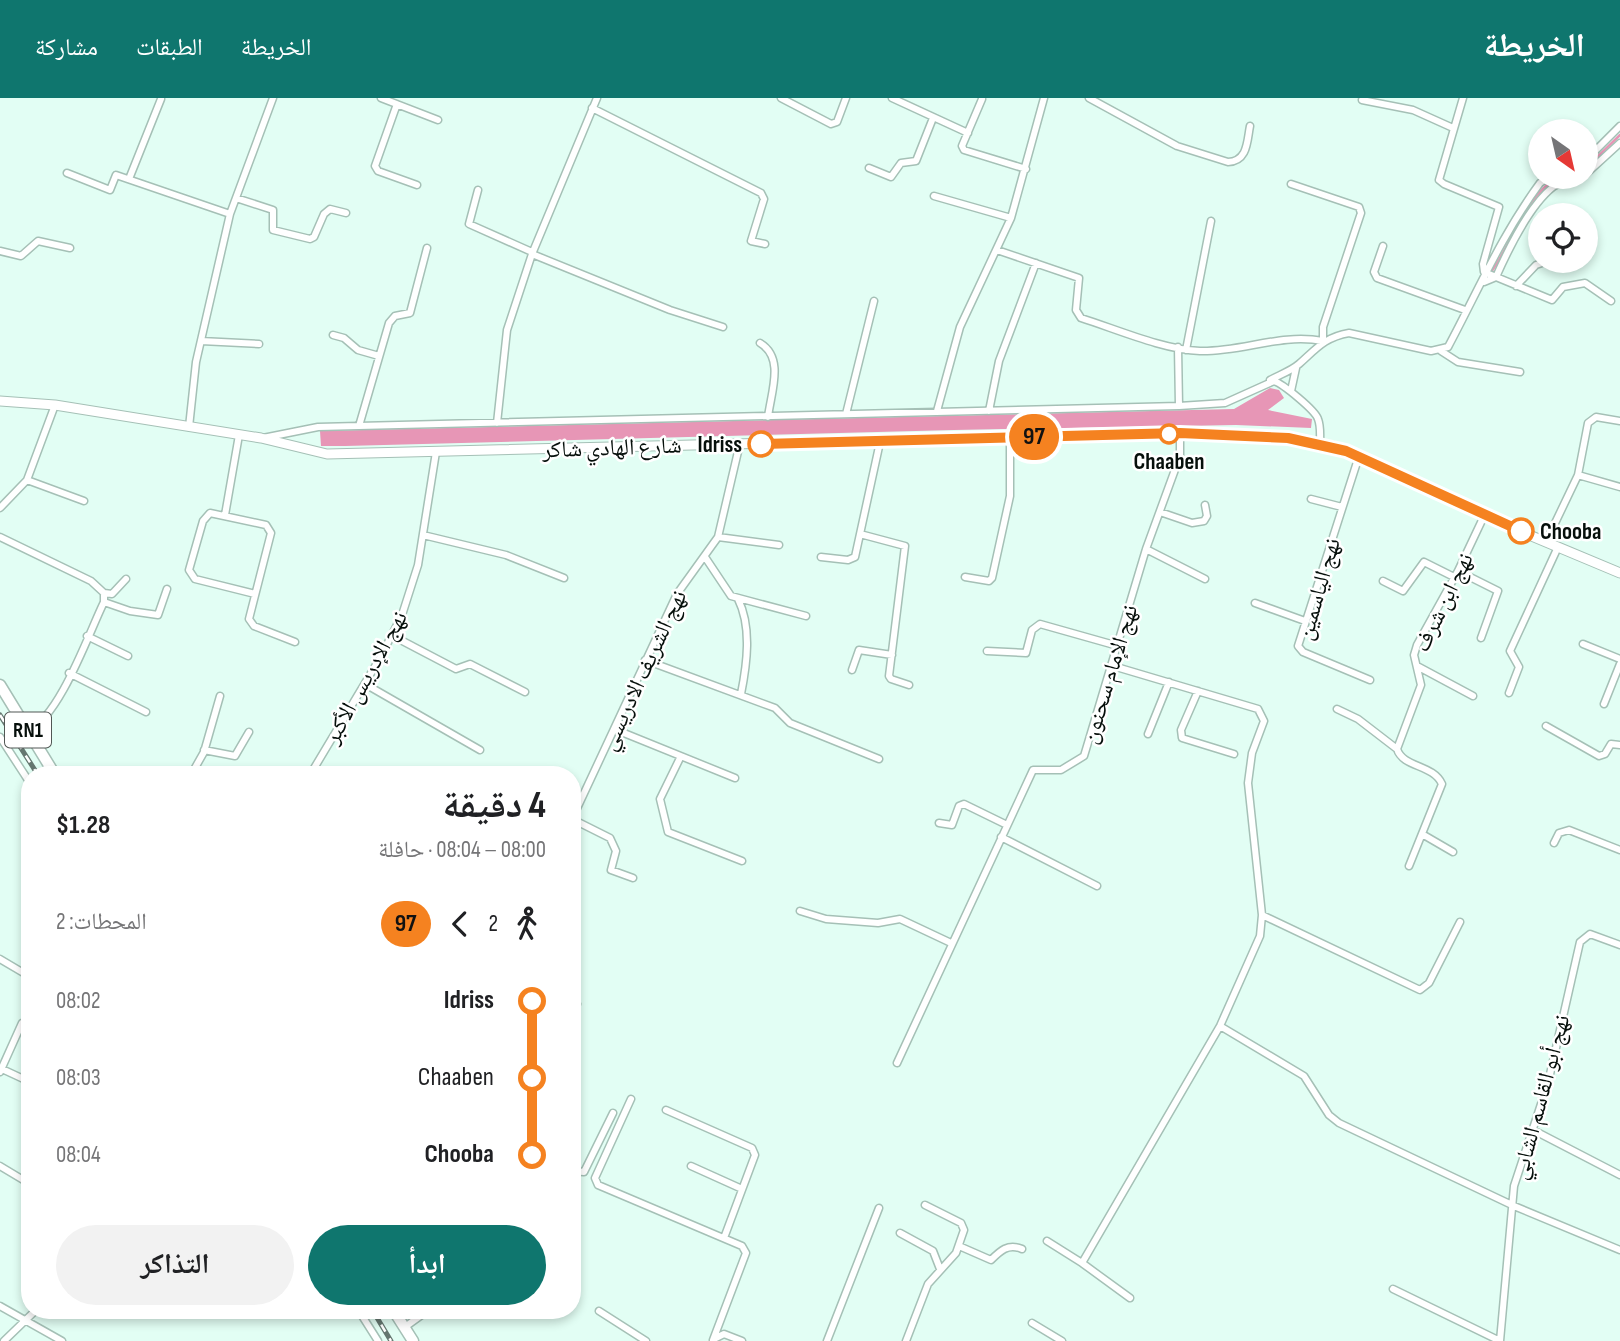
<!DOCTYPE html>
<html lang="ar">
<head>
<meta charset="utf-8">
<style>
  :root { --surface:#fff; --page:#f2f2f2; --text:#202124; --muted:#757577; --accent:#0f766e }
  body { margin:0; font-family:"Sofia Sans Condensed","Noto Naskh Arabic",sans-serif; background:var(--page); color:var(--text); direction:rtl; height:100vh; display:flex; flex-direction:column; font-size:26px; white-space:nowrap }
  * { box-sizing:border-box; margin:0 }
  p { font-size:23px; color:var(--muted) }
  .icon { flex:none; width:38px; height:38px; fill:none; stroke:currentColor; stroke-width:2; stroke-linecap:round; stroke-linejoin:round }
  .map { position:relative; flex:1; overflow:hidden; direction:ltr }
  .sheet { position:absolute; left:21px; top:668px; width:560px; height:553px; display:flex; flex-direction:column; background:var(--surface); border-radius:28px; box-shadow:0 4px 10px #0003; direction:rtl }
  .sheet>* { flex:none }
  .badge { padding:0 14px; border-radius:23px; font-size:24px; line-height:46px }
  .needle { width:46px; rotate:146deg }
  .tools { position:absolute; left:1528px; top:21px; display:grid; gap:14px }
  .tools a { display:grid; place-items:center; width:70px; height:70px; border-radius:50%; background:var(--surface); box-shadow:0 4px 10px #0003; font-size:35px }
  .map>.badge { position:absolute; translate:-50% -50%; box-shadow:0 0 0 4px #fff }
  .legs { display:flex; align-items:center; gap:10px; height:77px; padding:0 35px; font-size:23px }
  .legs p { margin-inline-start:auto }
  .overview { display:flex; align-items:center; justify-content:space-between; height:119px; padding:0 35px }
  h1 { font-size:38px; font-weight:700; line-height:52px }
  .action { display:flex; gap:14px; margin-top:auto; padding:14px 35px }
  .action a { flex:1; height:80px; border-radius:42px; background:var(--accent); color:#fff; font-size:28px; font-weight:700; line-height:80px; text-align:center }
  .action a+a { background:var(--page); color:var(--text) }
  ul { padding:0 35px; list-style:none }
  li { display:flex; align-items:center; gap:24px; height:77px; font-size:26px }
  li i { display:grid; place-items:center; width:10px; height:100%; margin:0 9px; background:currentColor }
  li i::after { content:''; width:18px; height:18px; margin:-9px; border:5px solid; border-radius:50%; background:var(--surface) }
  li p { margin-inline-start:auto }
  li:first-child i { background:linear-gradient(#0000 50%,currentColor 0) }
  li:last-child i { background:linear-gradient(currentColor 50%,#0000 0) }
  header { display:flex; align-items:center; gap:42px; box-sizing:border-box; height:98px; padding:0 35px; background:var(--accent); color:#fff }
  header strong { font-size:33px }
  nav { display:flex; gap:38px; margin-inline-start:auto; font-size:24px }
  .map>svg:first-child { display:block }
</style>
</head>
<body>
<header>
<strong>الخريطة</strong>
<nav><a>الخريطة</a><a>الطبقات</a><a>مشاركة</a></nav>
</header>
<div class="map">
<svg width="1620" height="1243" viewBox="0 0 1620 1243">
  <rect width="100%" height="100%" fill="#e2fef4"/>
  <!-- water -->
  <path fill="#e796b6" d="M 1270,290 L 1279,292 L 1284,300 L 1268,312 L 1312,321 L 1311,330 L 1236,327 L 954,332 L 345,348 L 321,348 L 320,333 L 1234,311 Z"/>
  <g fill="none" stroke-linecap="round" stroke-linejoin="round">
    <!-- stream -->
    <path stroke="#e796b6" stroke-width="2.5" d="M 1586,70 L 1620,37
      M 1491,174 C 1513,145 1524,96 1560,79"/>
    <!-- minor casing -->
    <g stroke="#a5c0b6" stroke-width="9">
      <path id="minor" d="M 381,0 L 438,22
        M 781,0 L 831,26 L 837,24 L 846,0
        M 892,0 L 968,35
        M 1089,0 L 1177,48 L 1228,64 C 1248,63 1247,43 1250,28
        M 1463,0 L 1439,82 L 1444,86 L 1499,109 L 1483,166 L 1484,174 L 1552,202 L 1563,189 L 1585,185 L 1611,203
        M 982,1 L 962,48 L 964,52 L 1026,71
        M 1362,2 L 1413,12 L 1453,30
        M 397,6 L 375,68 L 378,73 L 417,87
        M 592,10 L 761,95 L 764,101 L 751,143 L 765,146
        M 1586,62 L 1620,28
        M 869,70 L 891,79 L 901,65 L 916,63 L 933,20
        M 67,75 L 110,92 L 116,77 L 230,116
        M 1586,76 L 1620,45
        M 129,81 L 161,1
        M 1291,86 L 1359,109 L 1361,115 L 1323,229 L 1323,243
        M 478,92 L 469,126 L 532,154
        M 934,98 L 1011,120
        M 236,100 L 273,112 L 273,132 L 310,141 L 314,139 L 324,116 L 330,111 L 346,115
        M 1383,148 L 1374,174 L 1377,180 L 1465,212
        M 997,152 L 1079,180 L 1076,212 L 1081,220 C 1116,231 1164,252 1200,253 C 1243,254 1280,235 1323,243
        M 0,153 L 21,158 L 38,143 L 70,150
        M 532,156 L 670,212 L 723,229
        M 1484,184 L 1496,179 C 1508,152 1530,107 1553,89 C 1561,83 1571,82 1580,79
        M 1516,188 L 1536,167 L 1548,163
        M 333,237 L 344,240 L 358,252 L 379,258
        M 201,243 L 259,246
        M 760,245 C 785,260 771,294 768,319
        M 1178,249 L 1179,308
        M 1186,252 L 1211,123
        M 1441,253 L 1458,264 L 1520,274
        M 1270,282 C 1279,277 1291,273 1299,266 C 1316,251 1325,239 1349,235 L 1431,253 L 1448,249 C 1478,193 1501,138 1540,85 L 1549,79
        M 1291,293 L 1296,270
        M 937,313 L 960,229 L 1011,120 L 1044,0
        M 989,313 L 999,263 L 1036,165
        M 846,316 L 874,203
        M 497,325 L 507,232 L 532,156 L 597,0
        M 359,328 L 389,225 L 395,218 L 410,215 L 427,150
        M 189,329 L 196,264 L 230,116 L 273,0
        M 263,340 L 318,329 L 1179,308 L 1225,305 L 1274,283 C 1283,286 1315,312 1318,321 C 1321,329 1320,337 1320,345
        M 1359,358 L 1298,548 L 1303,554 L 1370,582
        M 1578,377 L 1620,389
        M 27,382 L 84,403
        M 1311,401 L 1342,409
        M 0,410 L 27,382 L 55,307
        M 1160,414 L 1192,425 L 1204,423 L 1207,418 L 1205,407
        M 225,417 L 239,337
        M 860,436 L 905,448 L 889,578 L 891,581 L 909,587
        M 423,437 L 506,457 L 564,480
        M 0,439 L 91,483 L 104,495 L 104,504 C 88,537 60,618 28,633
        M 718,439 L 779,447
        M 1546,444 L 1578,377 L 1588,325 L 1596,319 L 1620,323
        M 1146,451 L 1205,481
        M 705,459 L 731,498 L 806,518
        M 821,459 L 848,462 L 855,459 L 880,344
        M 1458,473 L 1498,493 L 1481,540
        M 965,479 L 989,483 L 992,480 L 1010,398 L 1010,340
        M 1383,483 L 1403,493 L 1424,464 L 1454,479
        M 104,495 L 112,496 L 126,481
        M 255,496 L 195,481 L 189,472 L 203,423 L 210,415 L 266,427 L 271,435 L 249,521 L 254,528 L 295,544
        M 738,501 C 752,529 747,566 741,596
        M 104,504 L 130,513 L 158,517 L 167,491
        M 1255,505 L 1305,523
        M 87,538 L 128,558
        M 393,538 L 456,571 L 470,566 L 525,594
        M 1583,546 L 1620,561
        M 987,553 L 1026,555 L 1032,532 L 1040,526 L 1118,548
        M 645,562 L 775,610 L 790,625 L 879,661
        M 1113,568 L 1258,611 L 1264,623 L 1252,655 L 1248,685 L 1262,817 L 1260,838 L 1220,928 L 1082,1165 L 1130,1200
        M 1417,568 L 1473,598
        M 852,572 L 859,552 L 892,557
        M 69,575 L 146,614
        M 365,586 L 480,652
        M 1198,593 L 1181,632 L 1182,640 L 1234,656
        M 1509,595 L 1519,569 L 1510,553 L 1558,449
        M 1604,606 L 1620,566
        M 1337,611 L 1358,621 L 1397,651
        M 1546,628 L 1599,658 L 1605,656 L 1611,646 L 1620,647
        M 614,631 L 735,680
        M 1148,636 L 1169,584
        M 0,639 L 30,685
        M 204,652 L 235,658 L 249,634
        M 680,660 L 660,701 L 668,734 L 742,763
        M 191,677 L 204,654 L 220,598
        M 310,677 L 380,560 L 402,517 L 418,467 L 436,354
        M 572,721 L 677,496 L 718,439 L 740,345
        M 572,721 L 610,740 L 616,753 L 611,772 L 633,780
        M 939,725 L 952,727 L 959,708 L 964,706 L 1007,727
        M 1422,736 L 1453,754
        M 1001,739 L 1097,788
        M 1554,745 L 1559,735 L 1569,732 L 1620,752
        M 1409,768 L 1442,686 C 1433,666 1403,670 1397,651 L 1421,587 L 1414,557 L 1417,547 L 1458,473 L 1484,418
        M 800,813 L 826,821 L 878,825 L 900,821 L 951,845
        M 1262,817 L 1420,892 L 1429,885 L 1460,824
        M 0,861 L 27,877
        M 572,914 L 577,906
        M 1220,928 L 1304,978 L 1329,1017 L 1339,1025 L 1514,1108 L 1620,1152
        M 897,965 L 1033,672 L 1061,672 L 1084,658 L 1146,451 L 1180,358 L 1180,335
        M 2,971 L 30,984
        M 0,974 L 22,925
        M 631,1001 L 595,1080 L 598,1087 L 742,1148 L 746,1155 L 713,1242
        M 666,1012 L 752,1050 L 755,1057 L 724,1140
        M 1533,1032 L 1620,1077
        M 0,1068 L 30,1086
        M 691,1068 L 742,1091
        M 572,1073 L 584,1074 L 613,1015
        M 900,1135 L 933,1153 L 940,1171
        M 1047,1143 L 1082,1165
        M 959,1148 L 991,1162 C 1000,1153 1008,1145 1022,1151
        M 1393,1191 L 1500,1243
        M 0,1208 L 62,1243
        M 359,1213 L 378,1243
        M 599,1213 L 646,1243
        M 1032,1225 L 1062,1243
        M 405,1229 L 427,1213
        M 714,1241 L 724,1236 L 742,1243
        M 4,1243 L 35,1213
        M 827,1243 L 879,1110
        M 906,1243 L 928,1186 L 956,1155 L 964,1132 L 961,1125 L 925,1107
        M 1500,1243 L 1514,1088 L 1548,985 L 1580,844 L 1590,836 L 1620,847"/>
    </g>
    <!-- secondary casing -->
    <g stroke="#a5c0b6" stroke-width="11">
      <path id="secondary" d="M 0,303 L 55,307 L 261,340 L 327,356 L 1180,335 L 1268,338 L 1333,348 L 1396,374 L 1484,418 L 1620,475"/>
    </g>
    <!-- primary casing -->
    <g stroke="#a5c0b6" stroke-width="13">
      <path id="primary" d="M 0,587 L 55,677
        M 394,1213 L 413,1243"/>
    </g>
    <!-- minor -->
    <use href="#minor" stroke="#fff" stroke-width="6"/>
    <!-- secondary -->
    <use href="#secondary" stroke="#fff" stroke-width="9"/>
    <!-- primary -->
    <use href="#primary" stroke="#fff" stroke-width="10"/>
    <!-- rail casing -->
    <g stroke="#657770" stroke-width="5">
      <path id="rail" d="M 0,617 L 38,677
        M 373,1213 L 391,1243"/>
    </g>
    <!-- rail -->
    <use href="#rail" stroke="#fff" stroke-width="2.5" stroke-dasharray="8" stroke-linecap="butt"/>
  </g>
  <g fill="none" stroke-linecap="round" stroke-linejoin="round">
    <!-- line-1 casing -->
    <g stroke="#fff" stroke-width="16">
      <path id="line-1" d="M 761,346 L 1180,335 L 1288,340 L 1346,353 L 1521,433"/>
    </g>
    <!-- line-1 -->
    <use href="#line-1" stroke="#f58220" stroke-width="10"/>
  </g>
  <!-- markers -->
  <g fill="#fff" stroke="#f58220" stroke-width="3.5">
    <circle cx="1169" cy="336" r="9"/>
    <circle cx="761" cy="346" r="12"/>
    <circle cx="1521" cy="433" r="12"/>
  </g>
  <g text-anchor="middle" stroke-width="5" stroke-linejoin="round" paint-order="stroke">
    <!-- shield labels -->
    <rect fill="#fff" stroke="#515754" stroke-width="2" x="5" y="614.5" width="46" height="35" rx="5"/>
    <g font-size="21" font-weight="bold" fill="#060f0b">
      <text x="28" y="639">RN1</text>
    </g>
    <!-- stop labels -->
    <g font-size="23" font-weight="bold" fill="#060f0b" stroke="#fff" text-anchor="end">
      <text x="742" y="354">Idriss</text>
      <text x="1169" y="371" text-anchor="middle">Chaaben</text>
      <text x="1540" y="441" text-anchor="start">Chooba</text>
    </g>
    <!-- street labels -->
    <g font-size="23" fill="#060f0b" stroke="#fff">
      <text transform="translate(612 349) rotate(-2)" y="8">شارع الهادي شاكر</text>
      <text transform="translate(1318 491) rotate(-74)" y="8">نهج الياسمين</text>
      <text transform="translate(1443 504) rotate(-64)" y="8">نهج ابن شرف</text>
      <text transform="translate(643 572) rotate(-65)" y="8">نهج الشريف الادريسي</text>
      <text transform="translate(1109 576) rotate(-73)" y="8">نهج الإمام سحنون</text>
      <text transform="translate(365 579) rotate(-61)" y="8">نهج الإدريس الأكبر</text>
      <text transform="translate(1540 999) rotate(-75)" y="8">نهج أبو القاسم الشابي</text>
    </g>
  </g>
</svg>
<div class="tools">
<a><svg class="needle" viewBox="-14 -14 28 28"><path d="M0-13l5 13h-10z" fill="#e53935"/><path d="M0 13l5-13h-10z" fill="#757577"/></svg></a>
<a><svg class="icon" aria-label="locate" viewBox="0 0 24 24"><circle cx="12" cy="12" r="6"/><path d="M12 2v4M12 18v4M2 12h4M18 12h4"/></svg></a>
</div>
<b class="badge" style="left:1034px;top:339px;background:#f58220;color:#111">97</b>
<section class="sheet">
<div class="overview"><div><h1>4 دقيقة</h1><p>08:00 – 08:04 · حافلة</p></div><b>$1.28</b></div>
<div class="legs"><svg class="icon" aria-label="walk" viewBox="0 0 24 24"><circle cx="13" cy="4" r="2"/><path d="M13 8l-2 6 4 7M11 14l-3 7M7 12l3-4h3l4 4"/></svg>2<svg class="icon" aria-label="back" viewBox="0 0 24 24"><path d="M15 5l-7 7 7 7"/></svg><b class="badge" style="background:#f58220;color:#111">97</b><p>المحطات: 2</p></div>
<ul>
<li><i style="color:#f58220"></i><b>Idriss</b><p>08:02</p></li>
<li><i style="color:#f58220"></i><span>Chaaben</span><p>08:03</p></li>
<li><i style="color:#f58220"></i><b>Chooba</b><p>08:04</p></li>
</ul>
<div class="action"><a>ابدأ</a><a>التذاكر</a></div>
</section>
</div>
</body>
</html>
